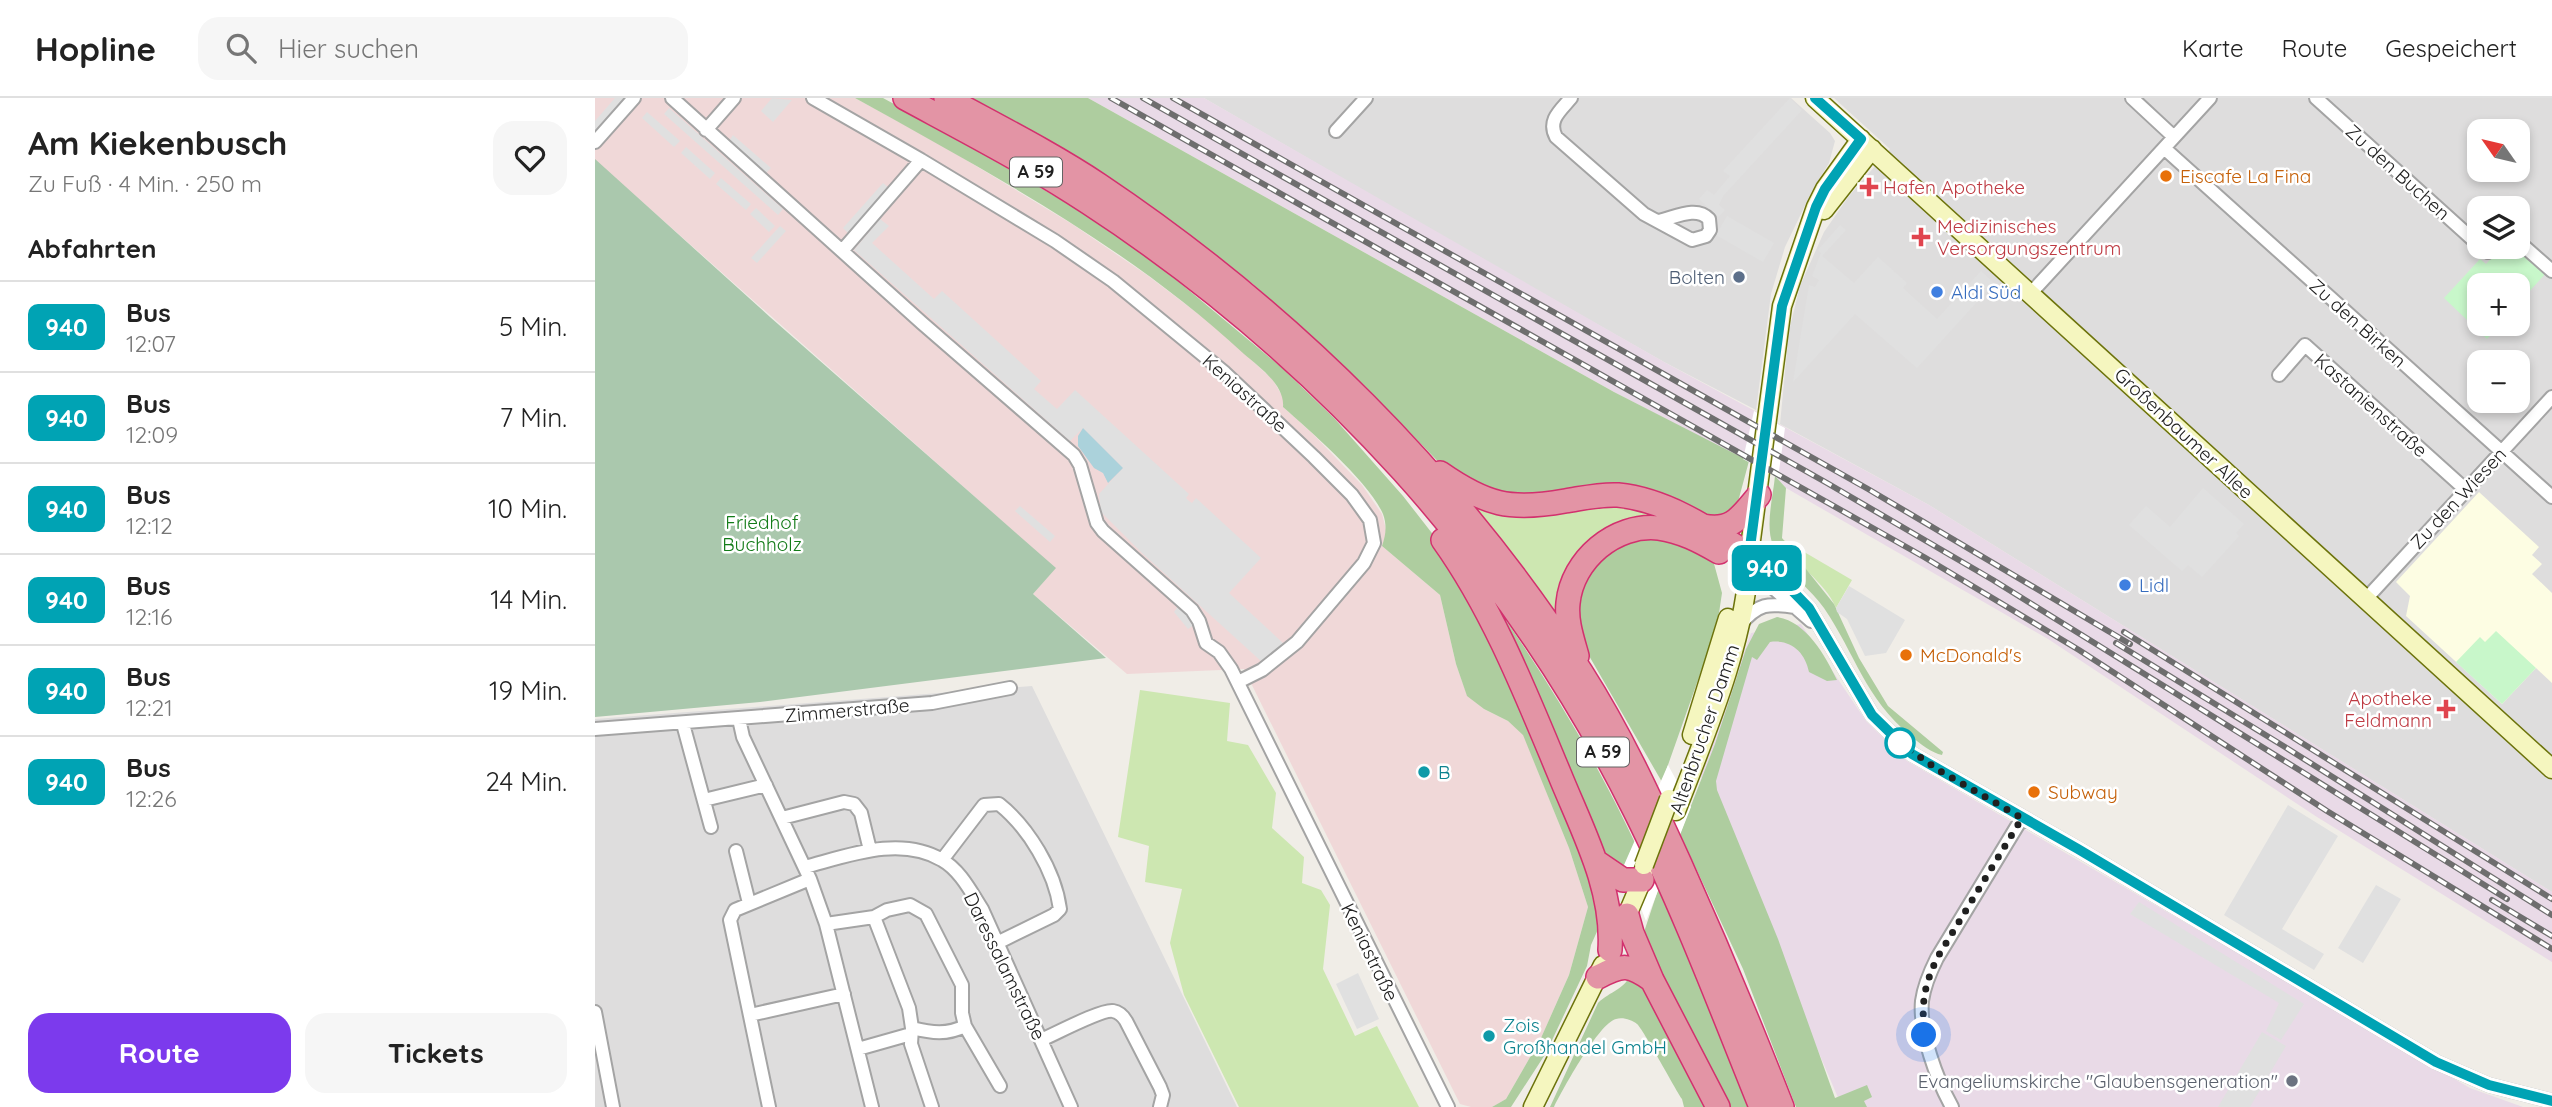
<!DOCTYPE html>
<html lang="de">
<head>
<meta charset="utf-8">
<style>
  :root { --surface:#fff; --page:#f6f6f6; --text:#222; --muted:#767676; --line:#e0e0e0; --accent:#7c3aed }
  body { margin:0; font-family:Quicksand,sans-serif; background:var(--page); color:var(--text); height:100vh; display:flex; flex-direction:column; font-size:26px; white-space:nowrap }
  * { box-sizing:border-box; margin:0 }
  p { font-size:23px; color:var(--muted) }
  .icon { flex:none; width:38px; height:38px; fill:none; stroke:currentColor; stroke-width:2; stroke-linecap:round; stroke-linejoin:round }
  .map { position:relative; flex:1; overflow:hidden }
  .side { display:flex; flex-direction:column; background:var(--surface); width:595px }
  .side>* { flex:none }
  .badge { padding:0 14px; border-radius:10px; font-size:24px; line-height:46px }
  .needle { width:46px; rotate:304deg }
  .controls { position:absolute; left:1872px; top:21px; display:grid; gap:14px }
  .controls a { display:grid; place-items:center; width:63px; height:63px; border-radius:14px; background:var(--surface); box-shadow:0 4px 10px #0003; font-size:35px }
  .you { position:absolute; width:35px; height:35px; margin:-18px; border:5px solid #fff; border-radius:50%; background:#1a73e8; box-shadow:0 0 0 10px #1a73e833 }
  .map>.badge { position:absolute; translate:-50% -50%; box-shadow:0 0 0 4px #fff }
  h2 { padding:0 28px; font-size:26px; line-height:63px }
  .round { display:grid; place-items:center; flex:none; width:74px; height:74px; border-radius:21px; background:var(--page) }
  .overview { display:flex; align-items:center; justify-content:space-between; height:119px; padding:0 28px }
  h1 { font-size:33px; font-weight:800; line-height:52px }
  .cta { display:flex; gap:14px; margin-top:auto; padding:14px 28px }
  .cta a { flex:1; height:80px; border-radius:21px; background:var(--accent); color:#fff; font-size:28px; font-weight:800; line-height:80px; text-align:center }
  .cta a+a { background:var(--page); color:var(--text) }
  ul { padding:0; list-style:none }
  li { display:flex; align-items:center; gap:21px; height:91px; padding:0 28px; border-top:2px solid var(--line) }
  li div { flex:1 }
  li b { display:block; font-size:26px }
  li em { font-style:normal }
  li .badge { min-width:77px; font-weight:700; text-align:center }
  header { display:flex; align-items:center; gap:42px; box-sizing:border-box; height:98px; padding:0 35px; background:var(--surface); border-bottom:2px solid var(--line) }
  header strong { font-size:33px }
  nav { display:flex; gap:38px; margin-inline-start:auto; font-size:24px }
  .search { width:490px; height:63px; background:var(--page); display:flex; align-items:center; gap:18px; box-sizing:border-box; padding:0 24px; border-radius:21px; color:var(--muted); font-size:26px }
  main { display:flex; flex:1; min-height:0 }
  .map>svg:first-child { display:block }
</style>
</head>
<body>
<header>
<strong>Hopline</strong>
<div class="search"><svg class="icon" aria-label="search" viewBox="0 0 24 24"><circle cx="10" cy="10" r="6"/><path d="M15 15l6 6"/></svg>Hier suchen</div>
<nav><a>Karte</a><a>Route</a><a>Gespeichert</a></nav>
</header>
<main>
<section class="side">
<div class="overview"><div><h1>Am Kiekenbusch</h1><p>Zu Fuß · 4 Min. · 250 m</p></div><a class="round"><svg class="icon" aria-label="heart" viewBox="0 0 24 24"><path d="M12 20l-8-8c-3-5 5-10 8-4 3-6 11-1 8 4z"/></svg></a></div>
<h2>Abfahrten</h2>
<ul>
<li><span class="badge" style="background:#00a3b4;color:#fff">940</span><div><b>Bus</b><p>12:07</p></div><em>5 Min.</em></li>
<li><span class="badge" style="background:#00a3b4;color:#fff">940</span><div><b>Bus</b><p>12:09</p></div><em>7 Min.</em></li>
<li><span class="badge" style="background:#00a3b4;color:#fff">940</span><div><b>Bus</b><p>12:12</p></div><em>10 Min.</em></li>
<li><span class="badge" style="background:#00a3b4;color:#fff">940</span><div><b>Bus</b><p>12:16</p></div><em>14 Min.</em></li>
<li><span class="badge" style="background:#00a3b4;color:#fff">940</span><div><b>Bus</b><p>12:21</p></div><em>19 Min.</em></li>
<li><span class="badge" style="background:#00a3b4;color:#fff">940</span><div><b>Bus</b><p>12:26</p></div><em>24 Min.</em></li>
</ul>
<div class="cta"><a>Route</a><a>Tickets</a></div>
</section>
<div class="map">
<svg width="1957" height="1009" viewBox="0 0 1957 1009">
  <rect width="100%" height="100%" fill="#f0ede7"/>
  <!-- residential -->
  <path fill="#dedddd" fill-rule="evenodd" d="M 609,0 L 1196,0 L 1235,35 L 1240,43 L 1234,65 L 1217,93 L 1190,149 L 1176,196 L 1161,312 L 1069,264 L 880,157 Z
    M 1239,0 L 1957,0 L 1957,794 L 1334,407 L 1185,326 L 1194,233 L 1205,188 L 1229,134 L 1254,98 L 1295,51 ZM 1885,33 L 1923,33 L 1923,72 L 1885,72 ZM 1885,110 L 1923,110 L 1923,149 L 1885,149 ZM 1885,187 L 1923,187 L 1923,226 L 1885,226 ZM 1885,264 L 1923,264 L 1923,303 L 1885,303 Z
    M 437,588 L 642,1009 L 0,1009 L 0,621 Z"/>
  <!-- commercial -->
  <path fill="#f0d8d8" d="M 0,0 L 260,0 L 348,48 L 477,126 L 552,177 L 622,230 L 678,282 L 689,301 L 688,309 L 718,336 L 767,387 L 787,416 L 792,435 L 787,448 L 845,497 L 861,566 L 872,597 L 889,611 L 913,623 L 928,636 L 974,750 L 993,809 L 974,877 L 946,940 L 911,1001 L 897,1009 L 876,1009 L 865,1006 L 649,571 L 532,576 L 438,496 L 460,470 L 0,62 Z"/>
  <!-- industrial -->
  <path fill="#e9dae7" d="M 493,0 L 609,0 L 1069,264 L 1334,407 L 1957,794 L 1957,864 L 1722,719 L 1453,541 L 1191,390 L 1180,378 L 1019,294 Z
    M 1206,526 L 1271,623 L 1312,663 L 1875,990 L 1928,1009 L 1247,1009 L 1105,676 L 1156,535 Z"/>
  <!-- education -->
  <path fill="#fdfde3" d="M 1884,394 L 1944,449 L 1937,457 L 1947,466 L 1937,476 L 1957,495 L 1957,585 L 1941,570 L 1907,606 L 1811,518 L 1815,498 L 1801,484 Z"/>
  <!-- grass -->
  <path fill="#cde7b1" d="M 869,399 L 1001,403 L 1080,419 L 969,530 Z
    M 1187,441 L 1257,482 L 1241,510 C 1230,483 1199,467 1187,441 Z
    M 545,592 L 635,605 L 632,643 L 653,647 L 681,695 L 677,730 L 709,759 L 707,785 L 726,792 L 735,807 L 728,871 L 760,938 L 782,928 L 824,1009 L 644,1009 L 589,897 L 575,845 L 587,791 L 550,784 L 554,748 L 523,739 Z"/>
  <!-- forest -->
  <path fill="#aecd9f" d="M 260,0 L 288,0 L 354,36 L 485,113 L 561,165 L 686,269 L 739,320 L 808,398 L 847,448 L 882,504 L 993,763 L 1008,820 L 996,847 L 992,868 L 951,955 L 916,1009 L 897,1009 L 911,1001 L 946,940 L 974,877 L 993,809 L 974,750 L 928,637 L 913,623 L 889,611 L 872,598 L 861,566 L 845,497 L 787,448 C 791,437 792,427 788,416 C 774,384 715,333 688,309 C 690,287 664,269 649,256 C 535,150 395,75 260,0 Z
    M 376,0 L 493,0 L 1019,294 L 1154,363 L 1140,415 L 1127,424 L 1087,408 L 929,403 L 859,380 L 771,289 L 658,186 L 583,130 L 507,77 Z
    M 1180,378 L 1191,390 L 1187,440 L 1191,445 L 1192,451 L 1203,461 L 1239,506 L 1264,560 L 1293,608 L 1348,654 L 1347,657 C 1337,655 1325,646 1316,638 C 1269,599 1261,557 1229,510 C 1214,489 1189,472 1178,447 C 1170,428 1178,399 1180,378 Z
    M 1062,436 L 1118,462 L 1127,495 L 1124,515 L 1110,562 L 1067,684 L 982,537 L 983,484 L 1014,447 Z
    M 871,467 C 937,555 995,649 1042,749 L 1027,771 L 1013,765 Z
    M 1182,519 C 1211,523 1230,557 1242,582 L 1232,583 L 1214,574 C 1210,554 1196,541 1175,544 L 1162,562 L 1157,559 L 1121,683 L 1122,692 L 1183,841 L 1240,1000 L 1272,987 L 1277,999 L 1269,1003 L 1272,1009 L 1201,1009 L 1148,871 L 1085,736 L 1120,646 L 1151,551 L 1164,526 Z
    M 1064,789 L 1106,886 L 1155,1009 L 1130,1009 L 1047,840 Z
    M 1037,874 L 1044,877 L 1118,1009 L 1089,1009 L 1087,1001 C 1079,989 1048,931 1042,926 C 1037,922 1028,919 1021,921 C 1004,925 968,991 959,1009 L 955,1009 L 1003,905 C 1015,893 1030,892 1037,874 Z"/>
  <!-- cemetery -->
  <path fill="#aac8ad" d="M 0,61 L 175,219 L 461,470 L 438,496 L 511,560 L 165,604 L 0,619 Z"/>
  <!-- park -->
  <path fill="#c8f7ca" d="M 1907,149 L 1923,149 L 1951,175 L 1923,206 L 1923,187 L 1885,187 L 1885,226 L 1906,226 L 1892,241 L 1849,200 L 1885,161 L 1891,166 Z
    M 1901,533 L 1941,570 L 1907,606 L 1861,564 L 1885,539 L 1890,544 Z"/>
  <!-- parking -->
  <path fill="#e0e0e0" d="M 20,0 L 31,0 L 0,36 L 0,23 Z
    M 177,0 L 197,2 L 178,24 L 166,13 Z
    M 1195,0 L 1207,12 L 1128,98 L 1124,107 L 1130,112 L 1123,119 L 1104,101 L 1112,92 L 1119,97 L 1135,78 L 1128,73 Z
    M 74,10 L 188,111 L 183,117 L 69,16 Z
    M 52,14 L 85,43 L 79,49 L 47,20 Z
    M 138,37 L 176,70 L 171,75 L 134,43 Z
    M 91,49 L 120,75 L 115,81 L 86,55 Z
    M 126,80 L 156,106 L 151,112 L 121,86 Z
    M 288,85 L 294,90 L 254,136 L 248,130 Z
    M 161,110 L 180,128 L 174,134 L 155,116 Z
    M 1132,118 L 1179,145 L 1168,164 L 1121,137 Z
    M 285,121 L 294,128 L 277,145 L 339,201 L 347,193 L 446,283 L 439,291 L 462,311 L 480,292 L 594,396 L 591,400 L 594,403 L 597,405 L 601,400 L 666,460 L 634,495 L 689,546 L 667,564 L 547,455 L 506,414 L 504,396 L 528,370 L 488,330 L 475,343 L 259,152 Z
    M 1245,127 L 1251,132 L 1227,158 L 1259,185 L 1283,159 L 1312,185 L 1308,190 L 1342,221 L 1386,173 L 1399,185 L 1322,270 L 1260,216 L 1198,284 L 1214,187 L 1220,189 L 1224,182 L 1217,178 L 1226,155 L 1223,152 Z
    M 185,128 L 191,133 L 162,165 L 156,160 Z
    M 1608,390 L 1649,426 L 1641,435 L 1644,438 L 1607,479 L 1593,467 L 1587,473 L 1534,427 L 1551,408 L 1575,429 Z
    M 425,408 L 460,438 L 455,444 L 420,413 Z
    M 1254,488 L 1310,522 L 1291,555 L 1270,558 L 1252,521 L 1242,514 L 1241,510 Z
    M 583,508 L 592,516 L 599,527 L 593,531 L 579,514 Z
    M 1693,707 L 1743,738 L 1687,831 L 1729,856 L 1719,872 L 1629,817 Z
    M 1781,787 L 1806,801 L 1768,865 L 1743,850 Z
    M 1544,804 L 1709,906 L 1686,942 L 1671,933 L 1684,905 L 1535,816 Z
    M 763,875 L 784,921 L 762,931 L 741,886 Z
    M 1667,934 L 1691,948 L 1655,1009 L 1623,1009 Z"/>
  <!-- water -->
  <path fill="#abd2db" d="M 488,330 L 528,370 L 513,385 L 508,375 L 499,370 L 483,348 L 483,338 Z"/>
  <!-- pier -->
  <path fill="#fff" d="M 1159,313 L 1190,330 L 1183,380 L 1148,361 Z
    M 1073,667 L 1096,709 L 1051,823 L 1029,767 Z"/>
  <g fill="none" stroke-linecap="round" stroke-linejoin="round">
    <!-- street casing -->
    <g stroke="#a4a4a4" stroke-width="16">
      <path id="street" d="M 77,0 L 327,225 L 479,357 L 485,367 L 502,425 L 508,433 L 597,512 L 604,523 L 611,545 L 624,554 L 636,571 L 853,1009
        M 218,0 L 326,62
        M 976,0 C 966,12 952,22 961,39 L 1049,116 L 1097,142 L 1111,138 L 1115,132 L 1114,121 C 1101,107 1079,120 1063,123
        M 1537,0 L 1579,39
        M 1721,0 L 1885,148
        M 111,32 L 139,0
        M 741,33 L 771,0
        M 0,44 L 39,0
        M 1569,50 L 1957,399
        M 1923,143 L 1957,173
        M 1885,149 L 1893,154 L 1901,149
        M 247,153 L 326,62 L 460,143 L 518,183 L 630,275 L 719,359 L 757,397 L 775,422 L 779,445 L 769,465 L 702,544 L 667,572 L 643,584
        M 1436,195 L 1615,0
        M 1684,277 L 1710,247 L 1871,392
        M 1154,457 L 1183,478 L 1214,510 L 1277,617 L 1317,656 L 1483,751 L 1841,964 L 1894,987 L 1957,1003
        M 1154,473 L 1177,489 L 1216,523
        M 1770,502 L 1957,299
        M 1145,527 C 1163,505 1173,505 1200,509
        M 144,621 L 148,639 L 215,781 L 231,826 L 277,1009
        M 88,626 L 116,729
        M 0,631 L 337,605 L 415,590
        M 109,702 L 171,687
        M 187,720 L 249,704 L 259,706 L 266,715 L 275,752
        M 141,753 L 154,805
        M 347,762 L 389,707 L 404,706 C 433,729 460,773 465,811 L 459,817 L 402,845
        M 210,769 C 252,758 305,737 347,762 C 365,772 376,794 387,811 L 476,1009
        M 231,826 L 279,819
        M 0,914 L 18,1009
        M 155,917 L 249,896
        M 317,930 C 337,935 352,937 370,928
        M 446,942 C 460,936 507,911 518,913 C 524,914 528,918 531,923 L 565,989 L 568,997 L 565,1009
        M 263,951 L 316,936
        M 174,1009 L 135,822 L 140,812 L 215,781
        M 337,1009 L 316,946 L 317,930 L 314,910 L 279,819 L 292,812 L 315,807 L 331,816 L 367,887 L 367,915 L 370,928 L 405,988
        M 1357,1009 C 1342,982 1324,934 1327,903 C 1329,888 1335,874 1342,860 L 1427,720"/>
    </g>
    <!-- secondary casing -->
    <g stroke="#6c730b" stroke-width="21">
      <path id="secondary" d="M 1220,0 L 1957,671
        M 1229,112 L 1277,51
        M 1097,637 L 1133,520
        M 1081,713 C 1110,638 1153,537 1154,457 L 1187,208 L 1221,109 L 1230,91 L 1266,41
        M 1027,829 L 1047,782 L 1049,771
        M 938,1009 L 1008,867"/>
    </g>
    <!-- highway casing -->
    <g stroke="#d2316e" stroke-width="26">
      <path id="highway" d="M 310,0 C 371,33 435,66 494,105 C 724,255 918,466 1040,713 C 1088,809 1126,910 1166,1009
        M 351,0 C 402,28 456,55 504,87 C 695,215 862,381 986,574 C 1025,635 1055,700 1085,766 C 1121,846 1155,927 1187,1009
        M 845,375 C 891,407 915,413 970,403 C 989,400 1005,396 1023,397 C 1072,402 1114,431 1154,457
        M 1108,428 C 1138,434 1146,418 1164,397
        M 848,442 C 898,512 931,596 964,675 C 987,732 1019,790 1015,852
        M 982,558 C 977,540 971,523 973,505 C 977,462 1020,425 1064,430 C 1086,433 1105,443 1124,454
        M 1000,763 L 1028,782 L 1047,782
        M 1032,817 L 1037,835 L 1057,882 L 1123,1009
        M 1003,879 C 1028,866 1034,866 1057,882"/>
    </g>
    <!-- street -->
    <use href="#street" stroke="#fff" stroke-width="12"/>
    <!-- secondary -->
    <use href="#secondary" stroke="#f5f6bf" stroke-width="18"/>
    <!-- highway -->
    <use href="#highway" stroke="#e394a5" stroke-width="23"/>
    <!-- rail casing -->
    <g stroke="#6e6e6e" stroke-width="6">
      <path id="rail" d="M 516,0 L 1329,459 L 1484,552 L 1732,713 L 1957,851
        M 548,0 L 1232,385 L 1398,482 L 1912,801
        M 578,0 L 1273,391 L 1535,546
        M 1529,534 L 1957,801
        M 1521,545 L 1690,649 L 1957,817
        M 1897,802 L 1957,838"/>
    </g>
    <!-- rail -->
    <use href="#rail" stroke="#fff" stroke-width="3.5" stroke-dasharray="10" stroke-linecap="butt"/>
    <!-- secondary-bridge casing -->
    <g stroke="#6c730b" stroke-width="21" stroke-linecap="butt">
      <path id="secondary-bridge" d="M 1049,767 L 1074,701"/>
    </g>
    <!-- secondary-bridge -->
    <use href="#secondary-bridge" stroke="#f5f6bf" stroke-width="18"/>
  </g>
  <g fill="none" stroke-linecap="round" stroke-linejoin="round">
    <!-- line casing -->
    <g stroke="#fff" stroke-width="16">
      <path id="line" d="M 1220,0 L 1266,41 L 1230,91 L 1221,109 L 1187,208 L 1154,457 L 1183,478 L 1214,510 L 1277,617 L 1317,656 L 1483,751 L 1841,964 L 1894,987 L 1957,1003"/>
    </g>
    <!-- line -->
    <use href="#line" stroke="#00a3b4" stroke-width="10"/>
    <!-- walk -->
    <path stroke="#202020" stroke-width="7" stroke-dasharray="0 12.6" d="M 1305,645 L 1345,673 L 1427,720 L 1342,860 C 1328,891 1327,904 1329,937"/>
  </g>
  <!-- markers -->
  <g fill="#e8710a" stroke="#fff" stroke-width="2.5">
    <circle cx="1571" cy="78" r="7"/>
    <circle cx="1311" cy="557" r="7"/>
    <circle cx="1439" cy="694" r="7"/>
  </g>
  <g fill="#e0444e" stroke="#fff" stroke-width="2.5">
    <path d="M1270.5 78.5h7v7h7v7h-7v7h-7v-7h-7v-7h7z"/>
    <path d="M1322.5 128.5h7v7h7v7h-7v7h-7v-7h-7v-7h7z"/>
    <path d="M1847.5 600.5h7v7h7v7h-7v7h-7v-7h-7v-7h7z"/>
  </g>
  <circle fill="#5c6f8a" stroke="#fff" stroke-width="2.5" cx="1144" cy="179" r="7"/>
  <g fill="#3f7fe0" stroke="#fff" stroke-width="2.5">
    <circle cx="1342" cy="194" r="7"/>
    <circle cx="1530" cy="487" r="7"/>
  </g>
  <circle fill="#fff" stroke="#00a3b4" stroke-width="3.5" cx="1305" cy="645" r="14"/>
  <g fill="#0f9aa8" stroke="#fff" stroke-width="2.5">
    <circle cx="829" cy="674" r="7"/>
    <circle cx="894" cy="938" r="7"/>
  </g>
  <circle fill="#6b7280" stroke="#fff" stroke-width="2.5" cx="1697" cy="983" r="7"/>
  <g text-anchor="middle" stroke-width="5" stroke-linejoin="round" paint-order="stroke">
    <!-- shield labels -->
    <g fill="#fff" stroke="#636363" stroke-width="2">
      <rect x="415" y="59.5" width="52" height="29" rx="5"/>
      <rect x="982" y="639.5" width="52" height="29" rx="5"/>
    </g>
    <g font-size="18" font-weight="bold" fill="#202020">
      <text x="441" y="80">A 59</text>
      <text x="1008" y="660">A 59</text>
    </g>
    <!-- street labels -->
    <g font-size="19" fill="#202020" stroke="#fff">
      <text transform="translate(1803 74) rotate(42)" y="7">Zu den Buchen</text>
      <text transform="translate(1763 225) rotate(42)" y="7">Zu den Birken</text>
      <text transform="translate(650 295) rotate(42)" y="7">Keniastraße</text>
      <text transform="translate(1776 307) rotate(42)" y="7">Kastanienstraße</text>
      <text transform="translate(1589 335) rotate(43)" y="7">Großenbaumer Allee</text>
      <text transform="translate(1863 400) rotate(-47)" y="7">Zu den Wiesen</text>
      <text transform="translate(252 612) rotate(-5)" y="7">Zimmerstraße</text>
      <text transform="translate(1109 631) rotate(-71)" y="7">Altenbrucher Damm</text>
      <text transform="translate(775 854) rotate(64)" y="7">Keniastraße</text>
      <text transform="translate(410 868) rotate(64)" y="7">Daressalamstraße</text>
    </g>
    <!-- food labels -->
    <g font-size="19" fill="#c56008" stroke="#fff" text-anchor="start">
      <text x="1585" y="85">Eiscafe La Fina</text>
      <text x="1325" y="564">McDonald's</text>
      <text x="1453" y="701">Subway</text>
    </g>
    <!-- health labels -->
    <g font-size="19" fill="#be3a42" stroke="#fff" text-anchor="start">
      <text x="1288" y="96">Hafen Apotheke</text>
      <text x="1342" y="135">Medizinisches<tspan x="1342" dy="22">Versorgungszentrum</tspan></text>
      <text x="1837" y="607" text-anchor="end">Apotheke<tspan x="1837" dy="22">Feldmann</tspan></text>
    </g>
    <!-- service labels -->
    <g font-size="19" fill="#4e5e75" stroke="#fff" text-anchor="end">
      <text x="1130" y="186">Bolten</text>
    </g>
    <!-- shop labels -->
    <g font-size="19" fill="#366cbe" stroke="#fff" text-anchor="start">
      <text x="1356" y="201">Aldi Süd</text>
      <text x="1544" y="494">Lidl</text>
    </g>
    <!-- park labels -->
    <g font-size="19" fill="#127b17" stroke="#fff">
      <text x="167" y="431">Friedhof<tspan x="167" dy="22">Buchholz</tspan></text>
    </g>
    <!-- culture labels -->
    <g font-size="19" fill="#0d838f" stroke="#fff" text-anchor="start">
      <text x="843" y="681">B</text>
      <text x="908" y="934">Zois<tspan x="908" dy="22">Großhandel GmbH</tspan></text>
    </g>
    <!-- worship labels -->
    <g font-size="19" fill="#5b616d" stroke="#fff" text-anchor="end">
      <text x="1683" y="990">Evangeliumskirche "Glaubensgeneration"</text>
    </g>
  </g>
</svg>
<div class="controls">
<a><svg class="needle" viewBox="-14 -14 28 28"><path d="M0-13l5 13h-10z" fill="#e53935"/><path d="M0 13l5-13h-10z" fill="#767676"/></svg></a>
<a><svg class="icon" aria-label="layers" viewBox="0 0 24 24"><path d="M12 4l9 5-9 5-9-5zM3 14l9 5 9-5"/></svg></a>
<a>+</a>
<a>−</a>
</div>
<div class="you" style="left:1329px;top:937px"></div>
<b class="badge" style="left:1172px;top:470px;background:#00a3b4;color:#fff">940</b>
</div>
</main>
</body>
</html>
